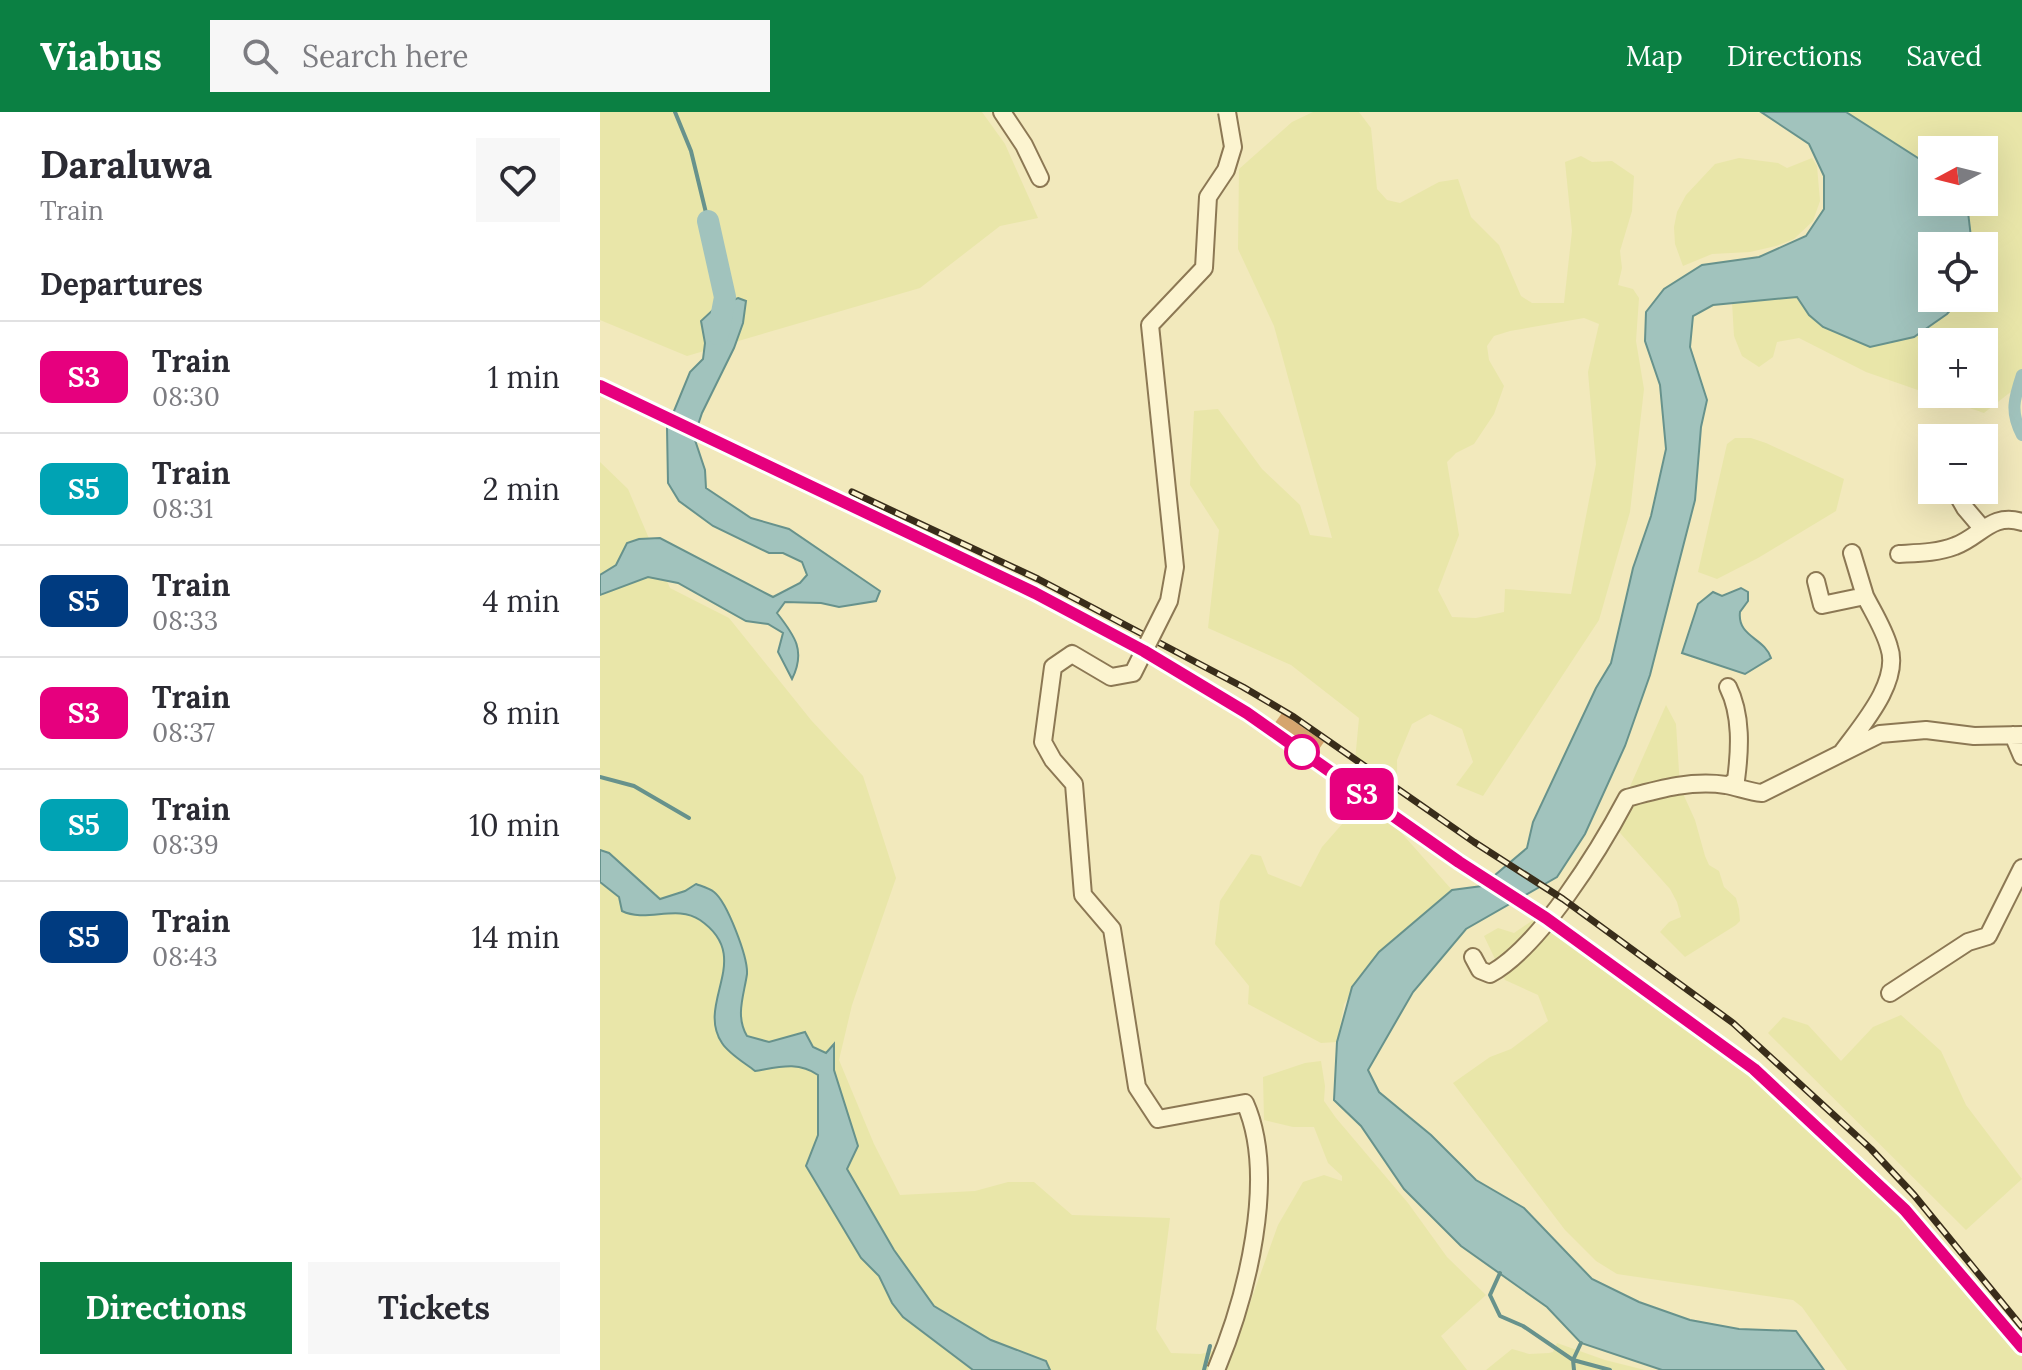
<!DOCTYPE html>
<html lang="en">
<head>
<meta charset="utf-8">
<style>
  :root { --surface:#fff; --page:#f7f7f7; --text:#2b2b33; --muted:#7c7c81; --line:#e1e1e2; --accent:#0b8043 }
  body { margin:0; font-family:Lora,serif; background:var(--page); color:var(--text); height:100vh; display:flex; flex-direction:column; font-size:30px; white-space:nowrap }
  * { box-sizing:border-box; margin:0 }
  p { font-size:26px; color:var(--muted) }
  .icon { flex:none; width:44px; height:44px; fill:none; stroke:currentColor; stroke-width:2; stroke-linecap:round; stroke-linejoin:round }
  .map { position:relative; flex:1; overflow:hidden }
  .details { display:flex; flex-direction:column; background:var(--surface); width:600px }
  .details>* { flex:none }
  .badge { padding:0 16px; border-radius:12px; font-size:28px; line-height:52px }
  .needle { width:52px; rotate:263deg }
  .buttons { position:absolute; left:1318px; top:24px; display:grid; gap:16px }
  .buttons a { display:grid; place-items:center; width:80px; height:80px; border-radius:0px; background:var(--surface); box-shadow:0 8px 32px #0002; font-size:40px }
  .map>.badge { position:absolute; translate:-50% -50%; box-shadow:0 0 0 4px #fff }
  h2 { padding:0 40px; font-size:30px; line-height:72px }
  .round { display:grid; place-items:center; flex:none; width:84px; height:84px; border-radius:0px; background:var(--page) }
  .headline { display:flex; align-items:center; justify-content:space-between; height:136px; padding:0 40px }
  h1 { font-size:38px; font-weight:800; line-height:60px }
  .primary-button { display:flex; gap:16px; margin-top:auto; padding:16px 40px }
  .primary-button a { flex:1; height:92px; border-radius:0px; background:var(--accent); color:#fff; font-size:32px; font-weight:800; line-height:92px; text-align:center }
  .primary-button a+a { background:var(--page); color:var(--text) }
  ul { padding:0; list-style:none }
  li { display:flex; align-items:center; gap:24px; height:112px; padding:0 40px; border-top:2px solid var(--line) }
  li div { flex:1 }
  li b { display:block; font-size:30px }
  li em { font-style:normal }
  li .badge { min-width:88px; font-weight:700; text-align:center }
  header { display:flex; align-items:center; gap:48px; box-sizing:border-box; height:112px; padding:0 40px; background:var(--accent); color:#fff }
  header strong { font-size:38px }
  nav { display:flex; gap:44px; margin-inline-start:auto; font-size:28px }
  .search { width:560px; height:72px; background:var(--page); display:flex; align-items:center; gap:20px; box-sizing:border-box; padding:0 28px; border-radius:0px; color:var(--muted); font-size:30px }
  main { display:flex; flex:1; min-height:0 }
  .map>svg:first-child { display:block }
</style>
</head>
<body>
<header>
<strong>Viabus</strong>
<div class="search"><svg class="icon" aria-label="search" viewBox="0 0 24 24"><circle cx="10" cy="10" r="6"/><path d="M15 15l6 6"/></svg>Search here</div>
<nav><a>Map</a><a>Directions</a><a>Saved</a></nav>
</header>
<main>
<section class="details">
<div class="headline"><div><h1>Daraluwa</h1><p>Train</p></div><a class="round"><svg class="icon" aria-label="heart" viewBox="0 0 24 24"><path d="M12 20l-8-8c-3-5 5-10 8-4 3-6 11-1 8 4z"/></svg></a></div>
<h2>Departures</h2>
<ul>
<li><span class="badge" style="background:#e6007e;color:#fff">S3</span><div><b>Train</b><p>08:30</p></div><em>1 min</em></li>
<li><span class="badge" style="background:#00a3b4;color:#fff">S5</span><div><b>Train</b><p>08:31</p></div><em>2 min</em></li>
<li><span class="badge" style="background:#003b80;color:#fff">S5</span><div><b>Train</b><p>08:33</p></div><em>4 min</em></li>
<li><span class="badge" style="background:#e6007e;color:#fff">S3</span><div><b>Train</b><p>08:37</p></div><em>8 min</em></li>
<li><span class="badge" style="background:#00a3b4;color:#fff">S5</span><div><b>Train</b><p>08:39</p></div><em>10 min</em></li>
<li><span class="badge" style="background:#003b80;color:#fff">S5</span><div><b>Train</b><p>08:43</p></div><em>14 min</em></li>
</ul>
<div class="primary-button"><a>Directions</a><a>Tickets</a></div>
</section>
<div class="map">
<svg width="1422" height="1258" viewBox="0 0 1422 1258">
  <rect width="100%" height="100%" fill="#f2e9bc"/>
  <!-- farmland -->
  <path fill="#e9e6a9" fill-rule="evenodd" d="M 0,0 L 382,0 L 405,32 L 438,106 L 400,114 L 320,176 L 87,244 L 0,208 Z
    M 713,0 L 759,0 L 771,16 L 777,77 L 787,88 L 800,91 L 839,70 L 858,67 L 871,105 L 899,133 L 921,184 L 932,191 L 964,191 L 972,119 L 965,50 L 981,44 L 992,50 L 1012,49 L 1034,64 L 1032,99 L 1020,139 L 1022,156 L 1018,173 L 1033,177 L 1039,186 L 1036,229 L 1044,277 L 1030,400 L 999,508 L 883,684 L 856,673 L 873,650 L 862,617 L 830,602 L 812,612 L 797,648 L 798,717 L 852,778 L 779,840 L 744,892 L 737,930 L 721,931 L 648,892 L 649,874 L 615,832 L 620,789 L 651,742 L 661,744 L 668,762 L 701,775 L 722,735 L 750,703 L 759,606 L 691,553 L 608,516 L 619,418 L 590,373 L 594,299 L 618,297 L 662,357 L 700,393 L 710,423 L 732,426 L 674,214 L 638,137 L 639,57 L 692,10 ZM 984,206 L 999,212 L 988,260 L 996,352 L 971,482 L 905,477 L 904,500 L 876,506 L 852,505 L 838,478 L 859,423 L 847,350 L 856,341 L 874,332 L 894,302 L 904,274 L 889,248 L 887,234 L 894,224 L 910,219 Z
    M 1246,0 L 1422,0 L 1422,271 L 1384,301 L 1266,260 L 1199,226 L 1177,230 L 1173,245 L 1159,255 L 1142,244 L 1134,224 L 1132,190 L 1197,185 L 1209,203 L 1270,235 L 1314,225 L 1347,202 L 1361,186 L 1384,186 L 1384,134 L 1372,134 L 1368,100 L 1362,90 L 1384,90 L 1384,38 L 1332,38 L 1332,55 ZM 1332,230 L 1384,230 L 1384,282 L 1332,282 Z
    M 1139,46 L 1178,51 L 1187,56 L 1212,46 L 1217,54 L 1220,89 L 1213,109 L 1194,127 L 1176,134 L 1150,140 L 1112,142 L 1083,154 L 1075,132 L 1074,115 L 1077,100 L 1086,83 L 1115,52 Z
    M 1135,326 L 1151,326 L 1166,331 L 1244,367 L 1236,399 L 1158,446 L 1117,467 L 1098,460 L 1127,332 Z
    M 0,350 L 28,377 L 70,476 L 129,506 L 211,608 L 263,664 L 296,766 L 252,893 L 239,948 L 274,1032 L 300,1083 L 375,1079 L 408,1070 L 434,1070 L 472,1103 L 570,1106 L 556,1217 L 571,1241 L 601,1242 L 635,1233 L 678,1113 L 703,1070 L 724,1063 L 742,1069 L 742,1064 L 728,1051 L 714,1015 L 693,1015 L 664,1008 L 663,965 L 705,951 L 721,949 L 725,974 L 724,989 L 736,1006 L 808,1091 L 847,1145 L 886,1183 L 841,1224 L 867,1258 L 0,1258 Z
    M 1066,593 L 1076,612 L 1080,675 L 1095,708 L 1105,744 L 1109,753 L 1119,759 L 1124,775 L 1136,786 L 1139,797 L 1140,809 L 1136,813 L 1085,845 L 1060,820 L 1069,810 L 1081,805 L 1077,790 L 1070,777 L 1013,713 Z
    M 936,806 L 1075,898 L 1148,953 L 1188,988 L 1273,1070 L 1329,1136 L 1422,1237 L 1422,1258 L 1247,1258 L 1202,1195 L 1193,1188 L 1017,1162 L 996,1149 L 965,1118 L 853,971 L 890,945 L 911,937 L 948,909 L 938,883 L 905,868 L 884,824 L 898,816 L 914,821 Z
    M 1301,903 L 1341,939 L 1366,993 L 1422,1067 L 1366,1118 L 1168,921 L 1183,905 L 1208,913 L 1241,949 L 1273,915 Z
    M 957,1231 L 1005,1248 L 1045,1258 L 886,1258 L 912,1237 L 929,1242 L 949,1241 L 953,1240 Z"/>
  <!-- water -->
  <path fill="#a1c3bd" stroke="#67928c" stroke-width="2" d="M 1161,0 L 1246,0 L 1332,55 L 1332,90 L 1362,90 L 1368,100 L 1372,134 L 1332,134 L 1332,186 L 1361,186 L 1347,202 L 1314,225 L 1270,235 L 1223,215 L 1209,203 L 1197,185 L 1113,193 L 1093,204 L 1090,235 L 1107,288 L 1101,315 L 1095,388 L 1050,563 L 1025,634 L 985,722 L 957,765 L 866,817 L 813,880 L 768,958 L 779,980 L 831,1023 L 876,1068 L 924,1096 L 992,1167 L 1039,1190 L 1090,1208 L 1139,1217 L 1196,1219 L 1224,1258 L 1062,1258 L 981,1231 L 947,1195 L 861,1134 L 804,1077 L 761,1014 L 734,988 L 737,930 L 752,875 L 779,840 L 852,778 L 882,774 L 927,736 L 933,710 L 996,576 L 1011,551 L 1033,456 L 1051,404 L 1066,337 L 1060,273 L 1045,229 L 1046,200 L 1064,177 L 1102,153 L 1159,145 L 1206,124 L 1224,97 L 1224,64 L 1209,32 Z
    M 138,186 L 146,189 L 143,211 L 134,236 L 102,301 L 94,325 L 105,358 L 106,376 L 151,406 L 189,417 L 280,479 L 276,489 L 239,495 L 221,491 L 185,490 L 177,501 C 195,524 206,539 192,567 L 178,540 L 183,521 L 168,512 L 146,509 L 78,471 L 48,465 L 0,483 L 0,463 L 16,453 L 27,431 L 39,427 L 60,426 L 173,485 L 200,471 L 207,463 L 202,450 L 183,441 L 169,441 L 113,414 L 79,389 L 68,371 L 67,316 L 90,260 L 103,247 L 105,231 L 101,209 L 116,195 Z
    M 1141,476 L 1148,480 L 1148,489 L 1140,500 C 1137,525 1165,526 1171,546 L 1145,562 L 1082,541 L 1098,492 L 1113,480 L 1122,484 Z
    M 0,738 L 9,741 L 60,787 L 85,779 L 96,772 C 101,774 109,776 114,780 C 127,790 148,845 147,862 C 144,883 135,904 147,924 L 169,930 L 205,920 L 213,935 L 226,941 L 234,932 L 234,958 L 258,1034 L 247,1057 L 294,1138 L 334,1194 L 391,1228 L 446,1249 L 450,1258 L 373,1258 L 303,1205 L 292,1191 L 279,1164 L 261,1146 L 206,1054 L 218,1023 L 218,963 C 198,949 179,955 155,959 C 145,951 129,942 122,931 C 95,890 155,846 100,808 C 77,792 46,811 22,799 L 19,785 L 0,770 Z"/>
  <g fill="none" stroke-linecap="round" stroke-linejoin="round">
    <!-- stream -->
    <path stroke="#67928c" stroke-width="4" d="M 75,0 L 91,39 L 108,109
      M 0,665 L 34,674 L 89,706
      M 900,1161 L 890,1183 L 900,1204 L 923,1214 L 973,1248 L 1010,1258
      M 604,1258 L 610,1234
      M 974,1258 L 973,1248 L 981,1231"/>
    <!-- canal -->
    <path stroke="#a1c3bd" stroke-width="12" d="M 1422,263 C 1414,287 1410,300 1422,323"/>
    <!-- river -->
    <path stroke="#a1c3bd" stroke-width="22" d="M 108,109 L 125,185 L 118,222"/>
  </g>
  <!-- building -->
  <path fill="#d5a56e" d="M 682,601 L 724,630 L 714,644 L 672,615 Z"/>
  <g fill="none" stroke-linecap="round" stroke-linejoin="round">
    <!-- minor casing -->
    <g stroke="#8c7854" stroke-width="20">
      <path id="minor" d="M 402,0 L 424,33 L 440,66
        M 1357,382 L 1365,396 L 1382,416
        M 1252,441 L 1265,484
        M 1299,442 C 1317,441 1337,441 1355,434 C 1380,425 1392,400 1422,410
        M 1216,469 L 1222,493 L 1265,484 C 1273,500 1284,517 1289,535 C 1301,569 1262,613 1243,639
        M 1128,575 C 1142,603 1140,638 1136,668 L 1129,673
        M 1413,623 L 1422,644
        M 873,845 L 880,858 L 890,862 C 940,835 1000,737 1027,686 C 1060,677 1091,668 1126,673 C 1138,675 1149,680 1162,681 L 1280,622 L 1326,618 L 1374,624 L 1422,623
        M 1290,881 L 1368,830 L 1388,824 L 1422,756"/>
    </g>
    <!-- minor -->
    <use href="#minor" stroke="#fcf4d0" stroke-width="16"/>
    <!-- rail casing -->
    <g stroke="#392d1a" stroke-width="7">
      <path id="rail" d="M 0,274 C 199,369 402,456 593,568 C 685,622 771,688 858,749 C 958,819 1064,881 1157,960 C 1255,1042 1342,1135 1422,1235
        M 252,380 L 438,467 L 643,575 L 694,605 L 874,730 L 963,787 L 1133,911 L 1271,1037 L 1314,1083 L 1422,1215"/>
    </g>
    <!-- rail -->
    <use href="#rail" stroke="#f9f1cd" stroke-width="4" stroke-dasharray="12" stroke-linecap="butt"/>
    <!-- minor-bridge casing -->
    <g stroke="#8c7854" stroke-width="20" stroke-linecap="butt">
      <path id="minor-bridge" d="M 616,1258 C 646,1187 678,1065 645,991 L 558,1007 L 537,975 L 512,817 L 483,783 L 474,672 L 453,648 L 443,630 L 453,555 L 472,542 L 511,565 L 533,561 L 569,489 L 575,455 L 550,213 L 604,156 L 608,85 L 626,58 L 633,35 L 627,0"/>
    </g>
    <!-- minor-bridge -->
    <use href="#minor-bridge" stroke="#fcf4d0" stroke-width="16"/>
  </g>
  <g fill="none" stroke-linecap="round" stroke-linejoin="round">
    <!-- line casing -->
    <g stroke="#fff" stroke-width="18">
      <path id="line" d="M 0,274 L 435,481 L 544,539 L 647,601 L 859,750 L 946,806 L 1154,957 L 1305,1098 L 1422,1235"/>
    </g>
    <!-- line -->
    <use href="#line" stroke="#e6007e" stroke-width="12"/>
  </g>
  <!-- markers -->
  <circle fill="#fff" stroke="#e6007e" stroke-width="4" cx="702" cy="640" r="16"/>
</svg>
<div class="buttons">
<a><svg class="needle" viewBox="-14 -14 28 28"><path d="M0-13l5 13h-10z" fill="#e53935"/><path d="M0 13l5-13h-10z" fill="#7c7c81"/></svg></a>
<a><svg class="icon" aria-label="locate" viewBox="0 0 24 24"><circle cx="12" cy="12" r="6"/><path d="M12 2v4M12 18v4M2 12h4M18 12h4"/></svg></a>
<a>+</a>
<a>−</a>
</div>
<b class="badge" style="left:762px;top:682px;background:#e6007e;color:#fff">S3</b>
</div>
</main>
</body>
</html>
